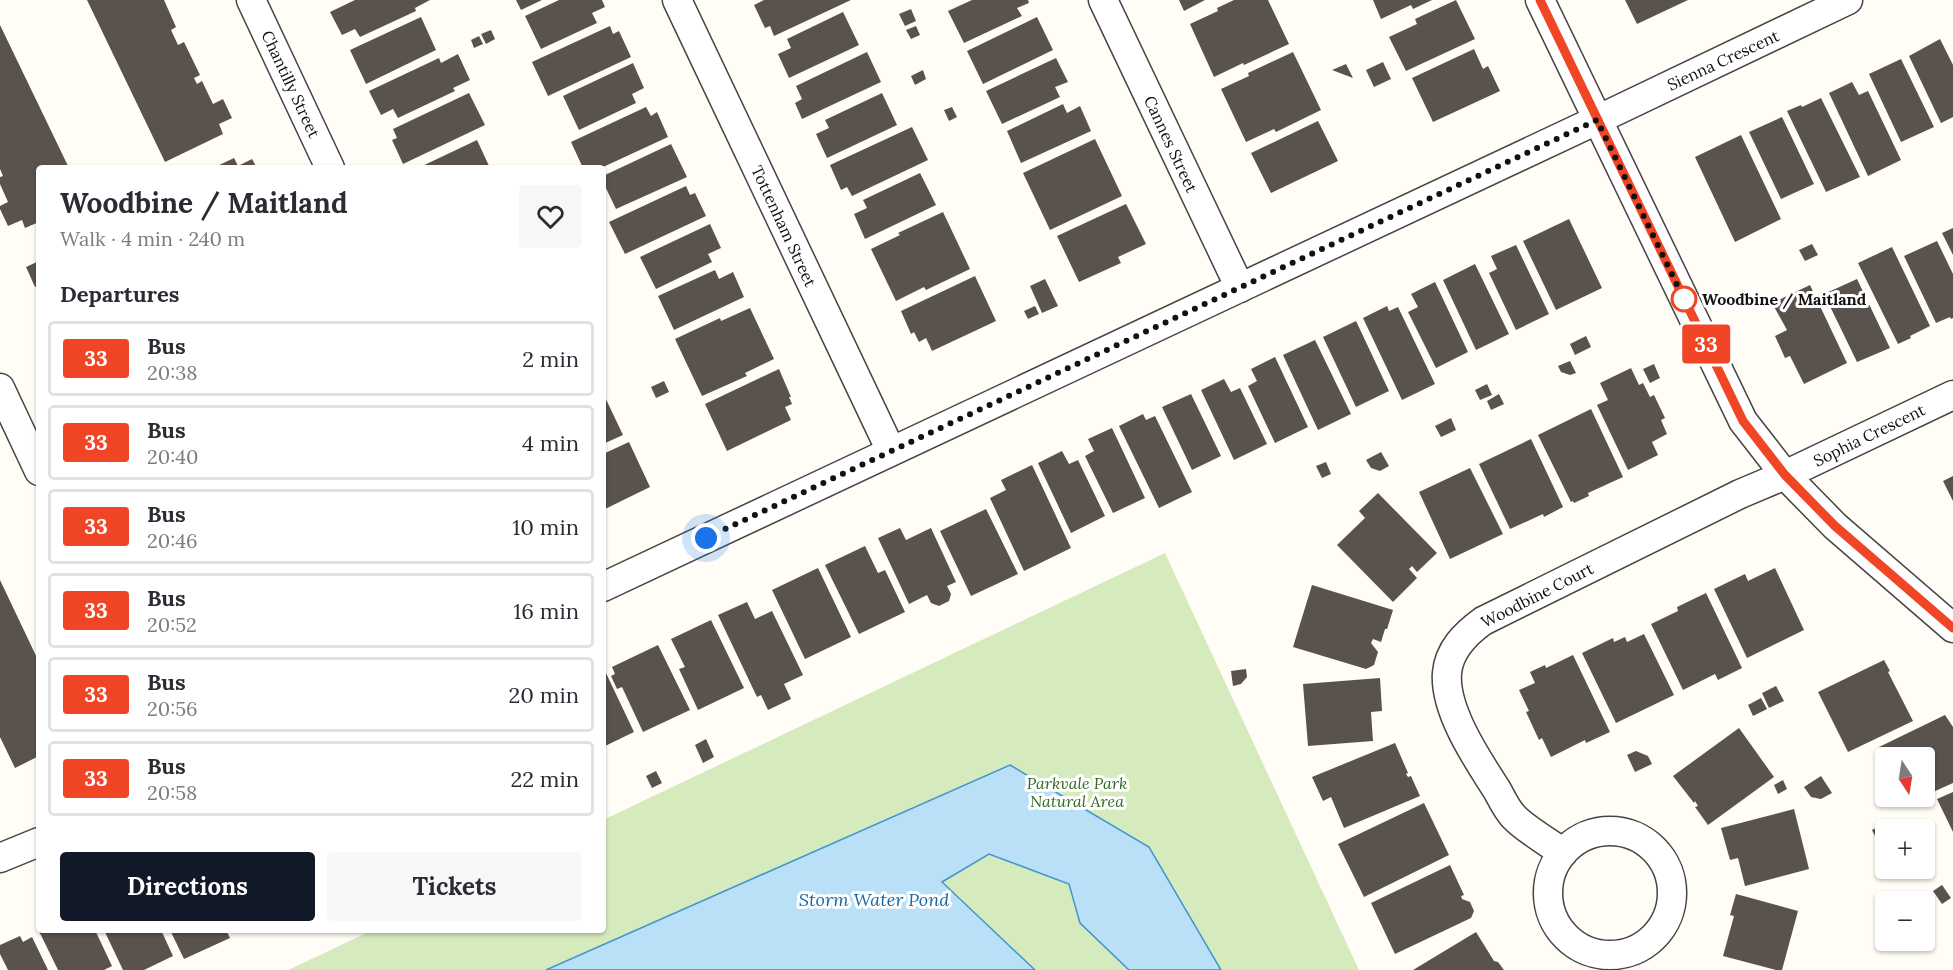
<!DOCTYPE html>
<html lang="en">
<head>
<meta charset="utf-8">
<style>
  :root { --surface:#fff; --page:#f7f7f7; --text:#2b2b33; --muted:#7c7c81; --line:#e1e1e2; --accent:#111827 }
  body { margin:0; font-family:Lora,serif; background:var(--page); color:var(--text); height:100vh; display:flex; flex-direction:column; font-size:22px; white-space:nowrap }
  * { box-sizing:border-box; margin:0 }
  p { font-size:20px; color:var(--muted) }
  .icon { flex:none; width:33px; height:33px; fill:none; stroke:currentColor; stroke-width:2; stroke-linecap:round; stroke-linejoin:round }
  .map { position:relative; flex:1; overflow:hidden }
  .drawer { position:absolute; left:36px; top:165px; width:570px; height:768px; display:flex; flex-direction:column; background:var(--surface); border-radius:6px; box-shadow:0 2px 4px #0004 }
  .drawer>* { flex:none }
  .badge { padding:0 12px; border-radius:4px; font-size:21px; line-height:39px }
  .needle { width:39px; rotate:168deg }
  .controls { position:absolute; left:1875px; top:747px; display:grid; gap:12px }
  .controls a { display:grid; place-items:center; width:60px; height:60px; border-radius:6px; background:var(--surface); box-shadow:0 2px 4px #0004; font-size:30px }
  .you { position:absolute; width:30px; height:30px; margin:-15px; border:4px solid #fff; border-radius:50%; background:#1a73e8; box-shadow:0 0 0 9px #1a73e833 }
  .map>.badge { position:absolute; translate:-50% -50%; box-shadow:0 0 0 3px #fff }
  h2 { padding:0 24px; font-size:22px; line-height:54px }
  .round { display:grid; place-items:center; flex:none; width:63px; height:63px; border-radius:6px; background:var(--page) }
  .head { display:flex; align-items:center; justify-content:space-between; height:102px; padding:0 24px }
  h1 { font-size:28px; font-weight:700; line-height:45px }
  .button { display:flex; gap:12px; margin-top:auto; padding:12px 24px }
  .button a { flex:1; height:69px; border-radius:6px; background:var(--accent); color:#fff; font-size:24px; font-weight:700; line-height:69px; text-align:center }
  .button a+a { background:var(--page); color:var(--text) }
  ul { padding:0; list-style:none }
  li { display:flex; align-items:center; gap:18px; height:75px; margin:0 12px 9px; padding:0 12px; border:3px solid var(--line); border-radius:6px }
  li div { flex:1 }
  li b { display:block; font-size:22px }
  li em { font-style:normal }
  li .badge { min-width:66px; font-weight:700; text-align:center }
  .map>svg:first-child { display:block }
</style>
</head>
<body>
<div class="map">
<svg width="1953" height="970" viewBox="0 0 1953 970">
  <rect width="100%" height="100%" fill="#fffdf5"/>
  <!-- green -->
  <path fill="#d5ebbd" d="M 1165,553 L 1359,970 L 288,970 L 373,930 L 603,930 L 603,820 Z"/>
  <!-- water -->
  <path fill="#b9e0f7" stroke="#3f96cf" stroke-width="1.5" d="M 1010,765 L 1149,847 L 1221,970 L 1129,970 L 1080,923 L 1069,884 L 989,854 L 942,882 L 1035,970 L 546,970 Z"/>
  <!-- building -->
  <path fill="#5a524d" d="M 87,0 L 164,0 L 176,27 L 171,30 L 178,45 L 184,42 L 200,75 L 194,78 L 197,84 L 202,81 L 213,104 L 223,99 L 232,118 L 219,124 L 223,134 L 165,162 Z
    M 355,0 L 430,0 L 415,8 L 416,11 L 360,37 L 355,29 L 342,35 L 330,12 Z
    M 516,0 L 542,0 L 521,10 Z
    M 559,0 L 602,0 L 605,7 L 592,13 L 597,23 L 541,49 L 525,16 Z
    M 764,0 L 851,0 L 774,36 L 770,26 L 765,28 L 754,5 Z
    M 972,0 L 1028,0 L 1029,3 L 1017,8 L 1022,16 L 964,43 L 948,11 Z
    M 1179,0 L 1205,0 L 1184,11 Z
    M 1234,0 L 1268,0 L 1289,44 L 1244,65 L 1243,63 L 1214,77 L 1190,24 L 1218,11 L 1217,8 Z
    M 1373,0 L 1432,0 L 1413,9 L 1411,5 L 1381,19 Z
    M 1456,0 L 1475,39 L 1406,71 L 1389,37 L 1417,24 L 1415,19 Z
    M 1625,0 L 1688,0 L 1637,24 Z
    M 911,9 L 916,21 L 905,26 L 899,14 Z
    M 843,12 L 859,45 L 789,78 L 778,54 L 791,48 L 787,39 Z
    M 421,17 L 436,50 L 366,84 L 350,50 Z
    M 1037,17 L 1053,50 L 983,84 L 967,51 Z
    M 0,25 L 69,168 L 39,168 L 39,222 L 25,228 L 22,220 L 8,226 L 0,209 L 0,206 L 8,202 L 0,184 L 0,177 L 3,176 L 0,169 Z
    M 610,26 L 613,34 L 619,31 L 631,57 L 548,96 L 532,62 Z
    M 916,26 L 920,35 L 911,39 L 906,30 Z
    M 491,30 L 495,39 L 486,44 L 481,34 Z
    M 479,36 L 483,44 L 474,48 L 471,40 Z
    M 1940,39 L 1953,65 L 1953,117 L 1941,123 L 1909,56 Z
    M 1474,49 L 1483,69 L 1488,66 L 1500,91 L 1433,122 L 1412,78 Z
    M 867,52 L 881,82 L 802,119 L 795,103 L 802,99 L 796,86 Z
    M 1293,52 L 1321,110 L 1276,132 L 1274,129 L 1246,142 L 1221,89 L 1249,76 L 1248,73 Z
    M 458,54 L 470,80 L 453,88 L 455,91 L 398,118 L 393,109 L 381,115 L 369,91 L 439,58 L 441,63 Z
    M 1056,58 L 1068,82 L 1055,87 L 1060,97 L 1002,124 L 986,91 Z
    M 1901,59 L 1934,127 L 1901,142 L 1869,74 Z
    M 1383,62 L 1391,79 L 1374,87 L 1366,70 Z
    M 633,63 L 644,88 L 632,94 L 636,103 L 579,130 L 563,96 Z
    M 1346,64 L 1353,78 L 1332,70 Z
    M 923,70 L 926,79 L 915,85 L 911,76 Z
    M 1852,82 L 1859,95 L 1868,91 L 1901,160 L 1868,176 L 1829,93 Z
    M 469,93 L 485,125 L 403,164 L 392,140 L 397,138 L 393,129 Z
    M 882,93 L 897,125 L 827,158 L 816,134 L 829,128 L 825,120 Z
    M 1821,98 L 1860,177 L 1826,192 L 1787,111 L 1801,105 L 1802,107 Z
    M 1063,104 L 1067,113 L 1080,106 L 1091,131 L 1021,163 L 1007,131 Z
    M 646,107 L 651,116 L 657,112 L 668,137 L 601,168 L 583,168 L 571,142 Z
    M 952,107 L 957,117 L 949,121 L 944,110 Z
    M 1782,117 L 1814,184 L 1781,199 L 1749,132 Z
    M 1318,121 L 1338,161 L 1271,193 L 1251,153 Z
    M 912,127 L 928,160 L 852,196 L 847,187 L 841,190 L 830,165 Z
    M 1741,135 L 1781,219 L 1735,242 L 1695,157 Z
    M 1095,139 L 1122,196 L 1050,230 L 1023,173 Z
    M 477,140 L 490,168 L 418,168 Z
    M 671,144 L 687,177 L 616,209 L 603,182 L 603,176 Z
    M 234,158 L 238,166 L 252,159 L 257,168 L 213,168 Z
    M 920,173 L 936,205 L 865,239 L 854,214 L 867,208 L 863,200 Z
    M 686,186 L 690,195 L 695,193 L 706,216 L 625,254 L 609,222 Z
    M 1126,204 L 1146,244 L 1118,257 L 1121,263 L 1079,282 L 1057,236 Z
    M 943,212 L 970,269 L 926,290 L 924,287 L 896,301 L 871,249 L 900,235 L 898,233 Z
    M 1569,219 L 1602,288 L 1556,310 L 1523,241 Z
    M 710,224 L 721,248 L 708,254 L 712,262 L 656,289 L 640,257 Z
    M 1953,228 L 1953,255 L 1942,233 Z
    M 1937,241 L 1953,274 L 1953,318 L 1951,319 L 1950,317 L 1936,323 L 1904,256 Z
    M 1812,244 L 1818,255 L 1805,261 L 1799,250 Z
    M 1516,245 L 1549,314 L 1516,330 L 1489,273 L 1497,269 L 1491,256 Z
    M 1892,247 L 1930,326 L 1910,336 L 1911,338 L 1898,344 L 1858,263 Z
    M 39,261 L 39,285 L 35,287 L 26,267 Z
    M 1475,264 L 1509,334 L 1476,350 L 1443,280 Z
    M 715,270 L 719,279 L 733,272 L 744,297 L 674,330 L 658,296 Z
    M 975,276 L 996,321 L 932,351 L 926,338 L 919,342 L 914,332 L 911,334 L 901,311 Z
    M 1045,279 L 1058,306 L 1042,313 L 1030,286 Z
    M 1857,279 L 1890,348 L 1857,362 L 1824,294 Z
    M 1435,282 L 1468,352 L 1436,368 L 1408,312 L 1418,307 L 1411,294 Z
    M 1810,285 L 1847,363 L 1804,384 L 1790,356 L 1785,358 L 1775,336 L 1787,330 L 1772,303 Z
    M 1035,306 L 1039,314 L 1028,319 L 1024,311 Z
    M 1387,306 L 1389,311 L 1398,307 L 1435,384 L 1402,400 L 1363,318 Z
    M 750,308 L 774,359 L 745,373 L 747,376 L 702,396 L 675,339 L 720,318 L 721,321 Z
    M 1356,321 L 1389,391 L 1356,407 L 1323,337 Z
    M 1586,336 L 1591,347 L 1575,355 L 1570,344 Z
    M 1315,340 L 1351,414 L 1318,430 L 1283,355 Z
    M 1275,357 L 1308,427 L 1275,443 L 1248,386 L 1257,381 L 1251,369 Z
    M 1570,361 L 1576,373 L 1570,375 L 1561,372 L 1558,366 Z
    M 1654,364 L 1660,378 L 1650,383 L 1643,369 Z
    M 1631,368 L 1639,385 L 1643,383 L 1650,397 L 1654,395 L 1665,418 L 1661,420 L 1667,434 L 1652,442 L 1658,455 L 1628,470 L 1597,405 L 1608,400 L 1600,383 Z
    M 779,369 L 791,397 L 789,397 L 792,404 L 785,407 L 791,420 L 727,451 L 705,404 Z
    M 1224,379 L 1231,392 L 1240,388 L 1267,444 L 1234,460 L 1201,390 Z
    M 664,381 L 669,392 L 656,398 L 651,387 Z
    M 1487,384 L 1492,395 L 1480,400 L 1475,390 Z
    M 603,393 L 623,435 L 603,444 Z
    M 1191,394 L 1221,456 L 1192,470 L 1162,407 Z
    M 1499,394 L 1504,404 L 1491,410 L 1487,401 Z
    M 1591,409 L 1623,477 L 1588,493 L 1589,496 L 1574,503 L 1573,501 L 1571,502 L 1538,435 Z
    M 1143,414 L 1146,420 L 1155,416 L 1192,492 L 1159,508 L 1119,426 Z
    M 1451,418 L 1456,430 L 1441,437 L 1435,426 Z
    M 1112,428 L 1145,498 L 1113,513 L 1085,456 L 1094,451 L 1088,439 Z
    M 1531,439 L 1563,507 L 1544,517 L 1543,514 L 1510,529 L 1479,464 Z
    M 629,442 L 650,487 L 603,510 L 603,454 Z
    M 1062,451 L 1069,464 L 1078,460 L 1105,516 L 1071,533 L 1038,463 Z
    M 1381,452 L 1389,466 L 1380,471 L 1371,468 L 1366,460 Z
    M 1326,462 L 1331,474 L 1322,478 L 1316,466 Z
    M 1032,465 L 1071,548 L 1024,571 L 990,498 L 1006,490 L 1001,480 Z
    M 1470,468 L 1503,534 L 1450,559 L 1419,492 Z
    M 1953,476 L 1953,501 L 1943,481 Z
    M 1378,493 L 1437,553 L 1417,572 L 1412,566 L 1409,569 L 1417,578 L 1393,602 L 1337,545 L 1365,518 L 1359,511 Z
    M 986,509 L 1018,574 L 971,596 L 940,531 Z
    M 900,528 L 906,540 L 931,528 L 956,582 L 947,586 L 951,594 L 949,601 L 939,606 L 931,603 L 927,595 L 909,604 L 878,538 Z
    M 865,546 L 878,573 L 885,570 L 905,612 L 859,634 L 825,565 Z
    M 818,568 L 851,637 L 805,659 L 772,590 Z
    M 1775,568 L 1804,630 L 1747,658 L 1714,589 L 1745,574 L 1748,581 Z
    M 0,580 L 39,662 L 39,756 L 15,768 L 0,737 Z
    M 1312,585 L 1393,610 L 1387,629 L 1385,629 L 1381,642 L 1373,639 L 1371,643 L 1378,652 L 1374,665 L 1366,669 L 1293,647 Z
    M 1706,593 L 1742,668 L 1718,680 L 1715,674 L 1683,690 L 1651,624 L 1678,611 L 1677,607 Z
    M 747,602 L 755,619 L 772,611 L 803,675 L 784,684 L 791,699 L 768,710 L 761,695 L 757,697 L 718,615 Z
    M 711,620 L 744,688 L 698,710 L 679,669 L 685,667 L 671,639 Z
    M 1644,634 L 1674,695 L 1616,723 L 1582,653 L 1613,638 L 1614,642 L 1625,637 L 1627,642 Z
    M 658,645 L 690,710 L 643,732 L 622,687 L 617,689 L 611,676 L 615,674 L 612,667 Z
    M 1573,655 L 1610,732 L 1586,743 L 1585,740 L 1551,757 L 1542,738 L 1539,740 L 1526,712 L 1529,711 L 1519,690 L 1535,683 L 1530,672 L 1545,665 L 1546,668 Z
    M 1884,660 L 1890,671 L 1888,672 L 1913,721 L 1848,752 L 1818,692 Z
    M 1246,669 L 1247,677 L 1241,684 L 1233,686 L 1231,671 Z
    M 605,671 L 634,732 L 603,747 L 603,672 Z
    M 1380,678 L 1382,711 L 1371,712 L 1373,741 L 1308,746 L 1303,684 Z
    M 1776,686 L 1784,701 L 1769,708 L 1762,693 Z
    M 1761,698 L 1767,709 L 1753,716 L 1748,705 Z
    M 1945,715 L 1953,727 L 1953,783 L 1924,796 L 1924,758 L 1885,758 L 1879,747 Z
    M 1739,728 L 1774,777 L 1708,825 L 1695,807 L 1698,806 L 1695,801 L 1694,803 L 1673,776 Z
    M 706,739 L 714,757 L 703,763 L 695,745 Z
    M 1395,743 L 1408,773 L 1406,774 L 1408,777 L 1411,776 L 1420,796 L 1344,828 L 1331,797 L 1323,801 L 1312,777 Z
    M 1636,751 L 1648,756 L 1652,764 L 1635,772 L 1627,755 Z
    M 656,771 L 662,783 L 652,788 L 646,776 Z
    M 1821,776 L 1832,793 L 1821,799 L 1811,797 L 1804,787 Z
    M 1783,780 L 1787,789 L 1778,794 L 1774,785 Z
    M 1953,792 L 1953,832 L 1937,799 Z
    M 1424,803 L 1449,855 L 1364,897 L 1338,844 Z
    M 1794,809 L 1809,869 L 1745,886 L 1738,858 L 1730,860 L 1721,828 Z
    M 1887,822 L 1891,830 L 1886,830 L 1886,843 L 1880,846 L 1872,830 Z
    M 1450,865 L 1464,895 L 1461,896 L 1462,899 L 1470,902 L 1474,911 L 1471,918 L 1395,954 L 1371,903 Z
    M 1942,885 L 1951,898 L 1942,904 L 1933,891 Z
    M 1736,894 L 1798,911 L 1782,970 L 1776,970 L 1723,956 L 1734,916 L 1730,915 Z
    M 39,924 L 39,930 L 95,930 L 112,966 L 104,970 L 58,970 L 36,925 Z
    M 104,930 L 161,930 L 173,956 L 144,970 L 123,970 Z
    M 170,930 L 226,930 L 230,938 L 184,959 Z
    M 1476,932 L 1494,961 L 1498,962 L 1504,970 L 1413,970 Z
    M 20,936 L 23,942 L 32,937 L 48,970 L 8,970 L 0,954 L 0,945 Z"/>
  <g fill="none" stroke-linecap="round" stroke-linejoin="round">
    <!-- minor casing -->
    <g stroke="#444" stroke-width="31">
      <path id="minor" d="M 251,0 L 330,168
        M 677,0 L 891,451
        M 1103,0 L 1240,288
        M 1540,0 L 1743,421 L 1785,475 L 1835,526 L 1953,628
        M 0,388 L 39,471
        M 603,587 L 1597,120 L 1848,0
        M1548 893a62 62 0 1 1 124 0a62 62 0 1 1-124 0Z
        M 1563,853 C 1550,843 1525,829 1514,817 C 1507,810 1502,799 1497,790 C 1477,759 1444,710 1447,673 C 1449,650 1465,634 1483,621 L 1740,494 L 1785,475 L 1953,395
        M 0,858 L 39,842"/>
    </g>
    <!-- minor -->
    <use href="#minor" stroke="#fff" stroke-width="28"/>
  </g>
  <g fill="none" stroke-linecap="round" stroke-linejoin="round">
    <!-- line casing -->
    <g stroke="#fff" stroke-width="14">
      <path id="line" d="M 1540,0 L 1743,421 L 1785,475 L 1835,526 L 1953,628"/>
    </g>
    <!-- line -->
    <use href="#line" stroke="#f14625" stroke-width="9"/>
    <!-- walk -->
    <path stroke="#111" stroke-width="6" stroke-dasharray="0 10.8" d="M 706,538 L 1597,120 L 1684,299"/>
  </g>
  <!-- markers -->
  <circle fill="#fff" stroke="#f14625" stroke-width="3" cx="1684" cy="299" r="12"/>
  <g text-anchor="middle" stroke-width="6" stroke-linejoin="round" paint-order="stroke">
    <!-- street labels -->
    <g font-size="16" fill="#111" stroke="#fff">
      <text transform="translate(1723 60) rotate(-25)" y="6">Sienna Crescent</text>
      <text transform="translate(291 84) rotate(65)" y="6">Chantilly Street</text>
      <text transform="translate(1171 144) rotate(65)" y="6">Cannes Street</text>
      <text transform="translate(784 226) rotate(65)" y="6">Tottenham Street</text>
      <text transform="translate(1869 435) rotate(-26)" y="6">Sophia Crescent</text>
      <text transform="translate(1537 595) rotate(-27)" y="6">Woodbine Court</text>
    </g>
    <!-- stop labels -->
    <g font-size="16" font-weight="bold" fill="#111" stroke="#fff" text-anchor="start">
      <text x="1702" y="305">Woodbine / Maitland</text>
    </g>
    <!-- park labels -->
    <g font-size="16" font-style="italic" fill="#2f6b1f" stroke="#fff">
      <text x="1077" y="789">Parkvale Park<tspan x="1077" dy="18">Natural Area</tspan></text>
    </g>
    <!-- water labels -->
    <g font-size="18" font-style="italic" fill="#1768a6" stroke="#fff">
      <text x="874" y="906">Storm Water Pond</text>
    </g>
  </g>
</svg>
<div class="controls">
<a><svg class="needle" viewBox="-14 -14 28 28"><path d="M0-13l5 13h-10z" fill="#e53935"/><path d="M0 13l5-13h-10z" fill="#7c7c81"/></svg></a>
<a>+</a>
<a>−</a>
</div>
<div class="you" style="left:706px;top:538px"></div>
<b class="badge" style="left:1706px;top:344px;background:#f14625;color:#fff">33</b>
<section class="drawer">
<div class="head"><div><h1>Woodbine / Maitland</h1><p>Walk · 4 min · 240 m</p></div><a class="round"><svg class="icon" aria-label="heart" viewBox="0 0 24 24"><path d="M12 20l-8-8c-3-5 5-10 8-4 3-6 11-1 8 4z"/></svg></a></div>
<h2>Departures</h2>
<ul>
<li><span class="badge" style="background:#f14625;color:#fff">33</span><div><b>Bus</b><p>20:38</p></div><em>2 min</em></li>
<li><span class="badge" style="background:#f14625;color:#fff">33</span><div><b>Bus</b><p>20:40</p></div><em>4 min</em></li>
<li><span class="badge" style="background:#f14625;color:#fff">33</span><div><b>Bus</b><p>20:46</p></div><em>10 min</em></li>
<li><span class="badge" style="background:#f14625;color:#fff">33</span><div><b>Bus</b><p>20:52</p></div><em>16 min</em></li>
<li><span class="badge" style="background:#f14625;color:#fff">33</span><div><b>Bus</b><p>20:56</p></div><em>20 min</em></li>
<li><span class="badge" style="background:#f14625;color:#fff">33</span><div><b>Bus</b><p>20:58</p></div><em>22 min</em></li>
</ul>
<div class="button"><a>Directions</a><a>Tickets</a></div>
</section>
</div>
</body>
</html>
